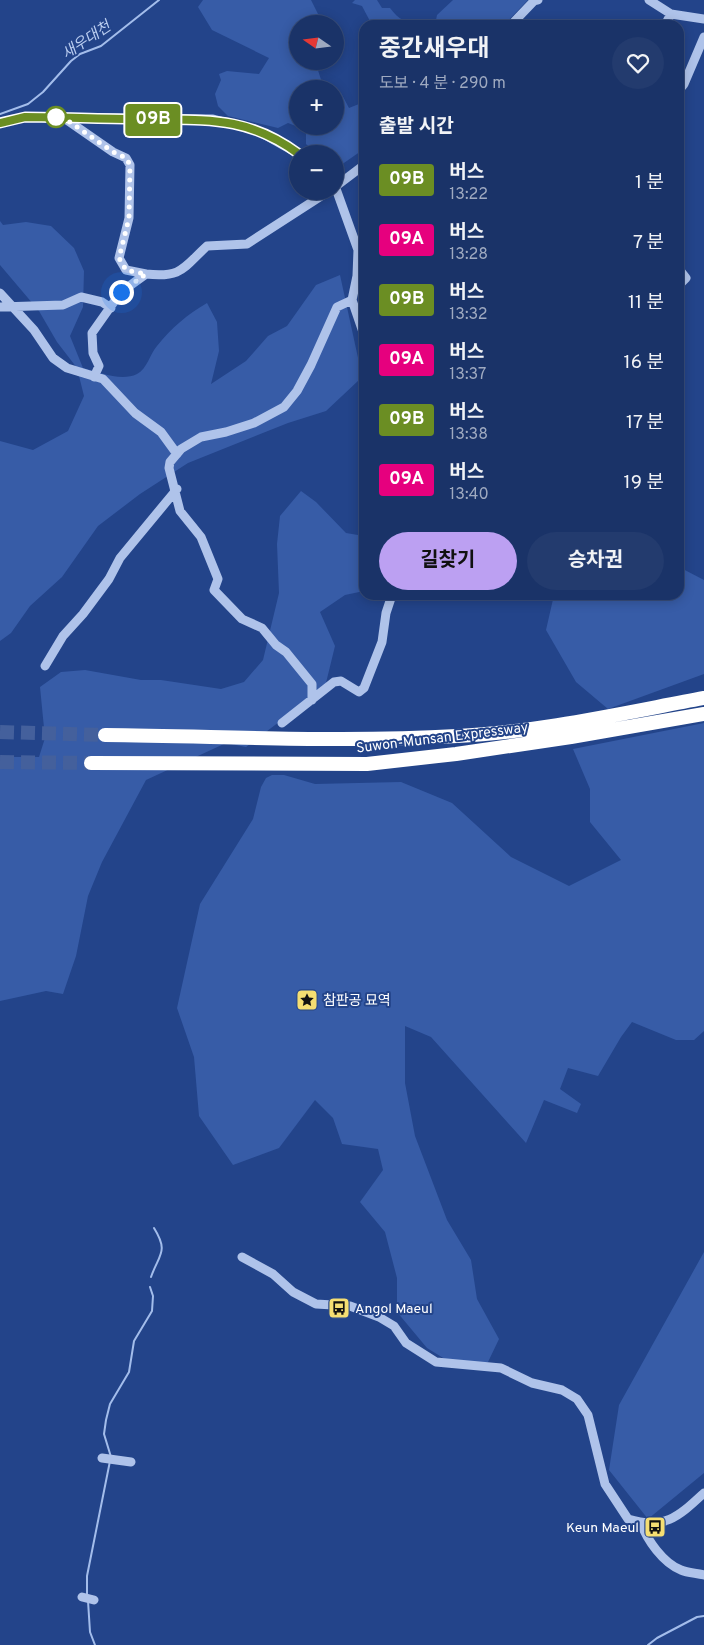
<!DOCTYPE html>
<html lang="ko">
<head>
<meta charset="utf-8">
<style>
  :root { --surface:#1a3368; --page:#233b6e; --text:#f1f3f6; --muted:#9faac0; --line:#384e7c; --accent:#bca0f2 }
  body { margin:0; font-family:Overpass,"Noto Sans KR",sans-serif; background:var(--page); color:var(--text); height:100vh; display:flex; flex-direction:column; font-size:19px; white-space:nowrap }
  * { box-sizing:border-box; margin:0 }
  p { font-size:16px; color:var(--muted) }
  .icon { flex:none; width:28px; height:28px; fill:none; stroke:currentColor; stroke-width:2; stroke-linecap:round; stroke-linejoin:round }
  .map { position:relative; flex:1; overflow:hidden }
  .sheet { position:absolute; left:359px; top:20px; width:325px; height:580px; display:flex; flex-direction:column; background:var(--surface); border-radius:15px; box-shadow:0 2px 12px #0003,0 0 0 1px var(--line) }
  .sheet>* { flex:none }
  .badge { padding:0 10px; border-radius:4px; font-size:18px; line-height:32px }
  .needle { width:32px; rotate:284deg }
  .tools { position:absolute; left:289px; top:15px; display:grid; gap:10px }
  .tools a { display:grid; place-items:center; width:55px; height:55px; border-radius:50%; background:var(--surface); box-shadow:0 2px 12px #0003,0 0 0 1px var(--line); font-size:25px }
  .you { position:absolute; width:25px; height:25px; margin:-12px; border:4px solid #fff; border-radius:50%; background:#1a73e8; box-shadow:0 0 0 8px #1a73e833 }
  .map>.badge { position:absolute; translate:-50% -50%; box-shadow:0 0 0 2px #fff }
  h2 { padding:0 20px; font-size:19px; line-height:45px }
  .round { display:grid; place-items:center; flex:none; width:52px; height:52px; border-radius:26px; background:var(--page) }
  .overview { display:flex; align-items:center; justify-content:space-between; height:85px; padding:0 20px }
  h1 { font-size:24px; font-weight:700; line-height:38px }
  .action { display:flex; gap:10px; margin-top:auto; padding:10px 20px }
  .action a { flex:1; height:58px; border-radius:30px; background:var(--accent); color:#111; font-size:20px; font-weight:700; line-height:58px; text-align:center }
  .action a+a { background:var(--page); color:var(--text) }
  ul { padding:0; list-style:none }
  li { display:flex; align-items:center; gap:15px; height:60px; padding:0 20px }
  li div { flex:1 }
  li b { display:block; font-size:19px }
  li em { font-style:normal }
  li .badge { min-width:55px; font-weight:700; text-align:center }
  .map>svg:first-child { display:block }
</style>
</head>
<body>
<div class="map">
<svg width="704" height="1645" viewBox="0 0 704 1645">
  <rect width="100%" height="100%" fill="#23448a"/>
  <!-- green -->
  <path fill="#375ca7" d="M 203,0 L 311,0 L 323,24 L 298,24 L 298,61 L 315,61 L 324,89 L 298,89 L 298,126 L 335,126 L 335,94 L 341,93 L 349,108 L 364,102 L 364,149 L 341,165 L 335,163 L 335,154 L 317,154 L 306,144 L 306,130 L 288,123 L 278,128 L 228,116 L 218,106 L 215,94 L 221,80 L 219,74 L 227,71 L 259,74 L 269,58 L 212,30 L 198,7 Z
    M 355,0 L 377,0 L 382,8 L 390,8 C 398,19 407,24 421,25 L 372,25 L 362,6 L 352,3 Z
    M 453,0 L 528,0 L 504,25 L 435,25 L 437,15 Z
    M 0,221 L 3,225 L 26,222 L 51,226 L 74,248 L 84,271 L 83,307 L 70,336 L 83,368 C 99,372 121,382 137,374 C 147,369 150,354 157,346 C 172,327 187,315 207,303 L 217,322 L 219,351 L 211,384 L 246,361 L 268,336 L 287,326 L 316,285 L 340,275 L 360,367 L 359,380 L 326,411 L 288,423 L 188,463 L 140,494 L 98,526 L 62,577 L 30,606 L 11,633 L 0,641 L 0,441 L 33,450 L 68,431 L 84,396 L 77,368 L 57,342 L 39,311 L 0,265 Z
    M 301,491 L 316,502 L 346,533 L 364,536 L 364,591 L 345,595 L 320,612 L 335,646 L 325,687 L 246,747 L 226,743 L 146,780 L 102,862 L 88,896 L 76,956 L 63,994 L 46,991 L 0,1001 L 0,757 L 39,757 L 45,738 L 40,687 L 61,672 L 85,670 L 141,680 L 161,680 L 221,689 L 244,682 L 263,660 L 279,593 L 277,544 L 280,516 Z
    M 679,567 L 704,580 L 704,674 L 608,709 L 576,682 L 546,630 L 554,595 L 679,595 Z
    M 704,723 L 704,1031 L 694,1040 L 676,1040 L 632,1022 L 621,1037 L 598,1076 L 568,1068 L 560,1089 L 581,1104 L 577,1113 L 544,1100 L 526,1143 L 431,1037 L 405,1026 L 405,1083 L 415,1136 L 447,1220 L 471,1260 L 477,1299 L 499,1339 L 488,1362 L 453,1364 L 427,1348 L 397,1312 L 397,1278 L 385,1232 L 360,1202 L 383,1170 L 378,1149 L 342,1144 L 333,1118 L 315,1100 L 279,1148 L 233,1165 L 199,1116 L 194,1057 L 177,1008 L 200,904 L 253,819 L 261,787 L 266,778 L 272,775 L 284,775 L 315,784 L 401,782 L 452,803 L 511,857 L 569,886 L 621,860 L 590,822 L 590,789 L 573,749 Z
    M 704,1252 L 704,1473 L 648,1519 L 609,1470 L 619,1405 Z"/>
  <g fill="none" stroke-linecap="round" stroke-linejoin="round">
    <!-- stream -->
    <path stroke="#a3bdeb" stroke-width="2" d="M 0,114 L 28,104 L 43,92 L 71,61 L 80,54 L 101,46 L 159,0
      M 151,1277 C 159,1254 169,1252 154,1228
      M 111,1457 L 104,1434 L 106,1420 L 110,1404 L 129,1372 L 134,1341 L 152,1311 L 153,1296 L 150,1287
      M 87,1594 L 87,1576 L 110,1461
      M 88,1601 L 90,1632 L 95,1645
      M 648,1645 L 657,1638 L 697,1617 L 704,1616"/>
    <!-- highway-tunnel -->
    <path stroke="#44609c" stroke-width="14" stroke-dasharray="14 7" stroke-linecap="butt" d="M 0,732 L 105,735
      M 0,762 L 91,763"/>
    <!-- minor -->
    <path stroke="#afc3ea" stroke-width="9" d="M 649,0 L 671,14 L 704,19
      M 511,25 L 534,1 L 538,0
      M 665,25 L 671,14
      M 679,90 L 684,84 L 704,37
      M 64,118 L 113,152 L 126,158 L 130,165 L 129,218 L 119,258 L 126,270 L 146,274 L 121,292 L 92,333 L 93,353 L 99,366 L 94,377
      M 0,123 L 25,117 L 213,119 L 258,131 L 299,154
      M 335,186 L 358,250 L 357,276 L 352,300 L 364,335
      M 335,187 L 364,165
      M 679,269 L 686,278 L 679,285
      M 146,274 C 182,278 183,268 207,246 L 247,244 L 329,191
      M 0,293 L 34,330 L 53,358 L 67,368 L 103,379 L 135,413 L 161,432 L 177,454
      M 0,307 L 63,305 L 81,297 L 102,302 L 111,308
      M 45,666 L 63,636 L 83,614 L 109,579 L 120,558 L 177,489
      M 312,700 L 312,684 L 286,652 L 276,645 L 262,628 L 242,619 L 214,590 L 218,579 L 201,537 L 180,511 L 169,468 L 170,462 L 181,449 L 201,437 L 226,432 L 254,423 L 284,407 L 297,391 L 311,365 L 337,307 L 352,300
      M 282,723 L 334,682 L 341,681 L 359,692 L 364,688 L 382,642 L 386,613 L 392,595
      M 242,1257 L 273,1274 L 293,1292 L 316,1304 L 350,1306 L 379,1317 L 394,1326 L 406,1343 L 436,1362 L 501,1368 L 532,1383 L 562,1390 L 577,1399 L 588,1415 L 605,1484 L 628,1519 C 665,1530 678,1517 704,1493
      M 102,1458 L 131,1462
      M 641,1523 C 647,1540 663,1563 681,1570 C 688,1573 697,1573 704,1575
      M 82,1597 L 94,1600"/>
    <!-- highway -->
    <path stroke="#fff" stroke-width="14" d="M 105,735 C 222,736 340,743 457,736 C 540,732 623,713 704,698
      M 91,763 L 367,764 L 456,754 L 571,737 L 704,714"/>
  </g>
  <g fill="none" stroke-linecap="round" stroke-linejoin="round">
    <!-- line casing -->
    <g stroke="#fff" stroke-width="11">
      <path id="line" d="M 0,123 L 25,117 C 62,117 99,119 136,119 C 199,121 244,113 299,154"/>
    </g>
    <!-- line -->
    <use href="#line" stroke="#6b8e23" stroke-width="8"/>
    <!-- walk -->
    <path stroke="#fff" stroke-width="5" stroke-dasharray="0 9" d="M 56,117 L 50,117 L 64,118 L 113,152 L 126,158 L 130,165 L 129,218 L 119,258 L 126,270 L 146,274 L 121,292"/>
  </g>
  <!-- icons -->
  <defs>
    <g id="sight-square" transform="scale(1.125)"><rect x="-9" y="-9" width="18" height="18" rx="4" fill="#f5de72" stroke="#23448a"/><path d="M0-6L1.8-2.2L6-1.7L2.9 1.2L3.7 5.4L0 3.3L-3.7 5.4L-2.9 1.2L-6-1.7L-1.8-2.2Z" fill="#111"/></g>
    <g id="bus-square" transform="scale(1.125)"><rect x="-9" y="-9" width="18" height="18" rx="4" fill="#f5de72" stroke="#23448a"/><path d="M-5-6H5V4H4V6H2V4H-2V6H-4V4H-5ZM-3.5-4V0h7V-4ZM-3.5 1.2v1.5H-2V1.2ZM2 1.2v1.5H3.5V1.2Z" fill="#111"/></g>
  </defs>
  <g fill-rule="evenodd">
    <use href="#sight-square" x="307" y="1000"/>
    <use href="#bus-square" x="339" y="1308"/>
    <use href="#bus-square" x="655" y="1527"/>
  </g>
  <!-- markers -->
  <circle fill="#fff" stroke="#6b8e23" stroke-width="2.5" cx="56" cy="117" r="10"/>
  <g text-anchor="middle" stroke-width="4" stroke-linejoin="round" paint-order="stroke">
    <!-- street labels -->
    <g font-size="14" fill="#fff" stroke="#23448a">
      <text transform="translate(442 737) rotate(-7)" y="5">Suwon-Munsan Expressway</text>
    </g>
    <!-- poi labels -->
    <g font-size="14" fill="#fff" stroke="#23448a" text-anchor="start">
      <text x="323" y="1005">참판공 묘역</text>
      <text x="355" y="1313">Angol Maeul</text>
      <text x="639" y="1532" text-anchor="end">Keun Maeul</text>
    </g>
    <!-- water labels -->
    <g font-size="15" font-style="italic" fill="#bbcef1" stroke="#23448a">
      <text transform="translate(86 40) rotate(-34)" y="5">새우대천</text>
    </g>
  </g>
</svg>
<div class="tools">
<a><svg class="needle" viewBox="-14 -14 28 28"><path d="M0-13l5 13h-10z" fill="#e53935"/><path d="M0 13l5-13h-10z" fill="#9faac0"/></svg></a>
<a>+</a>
<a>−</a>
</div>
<div class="you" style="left:121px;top:292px"></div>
<b class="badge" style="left:153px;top:120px;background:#6b8e23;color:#fff">09B</b>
<section class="sheet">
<div class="overview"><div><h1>중간새우대</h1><p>도보 · 4 분 · 290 m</p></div><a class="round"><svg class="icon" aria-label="heart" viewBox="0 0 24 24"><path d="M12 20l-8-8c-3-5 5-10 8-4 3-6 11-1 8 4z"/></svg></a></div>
<h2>출발 시간</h2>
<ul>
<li><span class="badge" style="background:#6b8e23;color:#fff">09B</span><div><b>버스</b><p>13:22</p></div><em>1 분</em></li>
<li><span class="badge" style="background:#e6007e;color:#fff">09A</span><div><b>버스</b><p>13:28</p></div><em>7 분</em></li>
<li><span class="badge" style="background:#6b8e23;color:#fff">09B</span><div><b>버스</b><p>13:32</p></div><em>11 분</em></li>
<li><span class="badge" style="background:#e6007e;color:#fff">09A</span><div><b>버스</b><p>13:37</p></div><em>16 분</em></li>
<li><span class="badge" style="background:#6b8e23;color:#fff">09B</span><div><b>버스</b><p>13:38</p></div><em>17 분</em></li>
<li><span class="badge" style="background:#e6007e;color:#fff">09A</span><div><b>버스</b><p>13:40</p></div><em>19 분</em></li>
</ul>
<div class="action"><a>길찾기</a><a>승차권</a></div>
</section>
</div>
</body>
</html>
